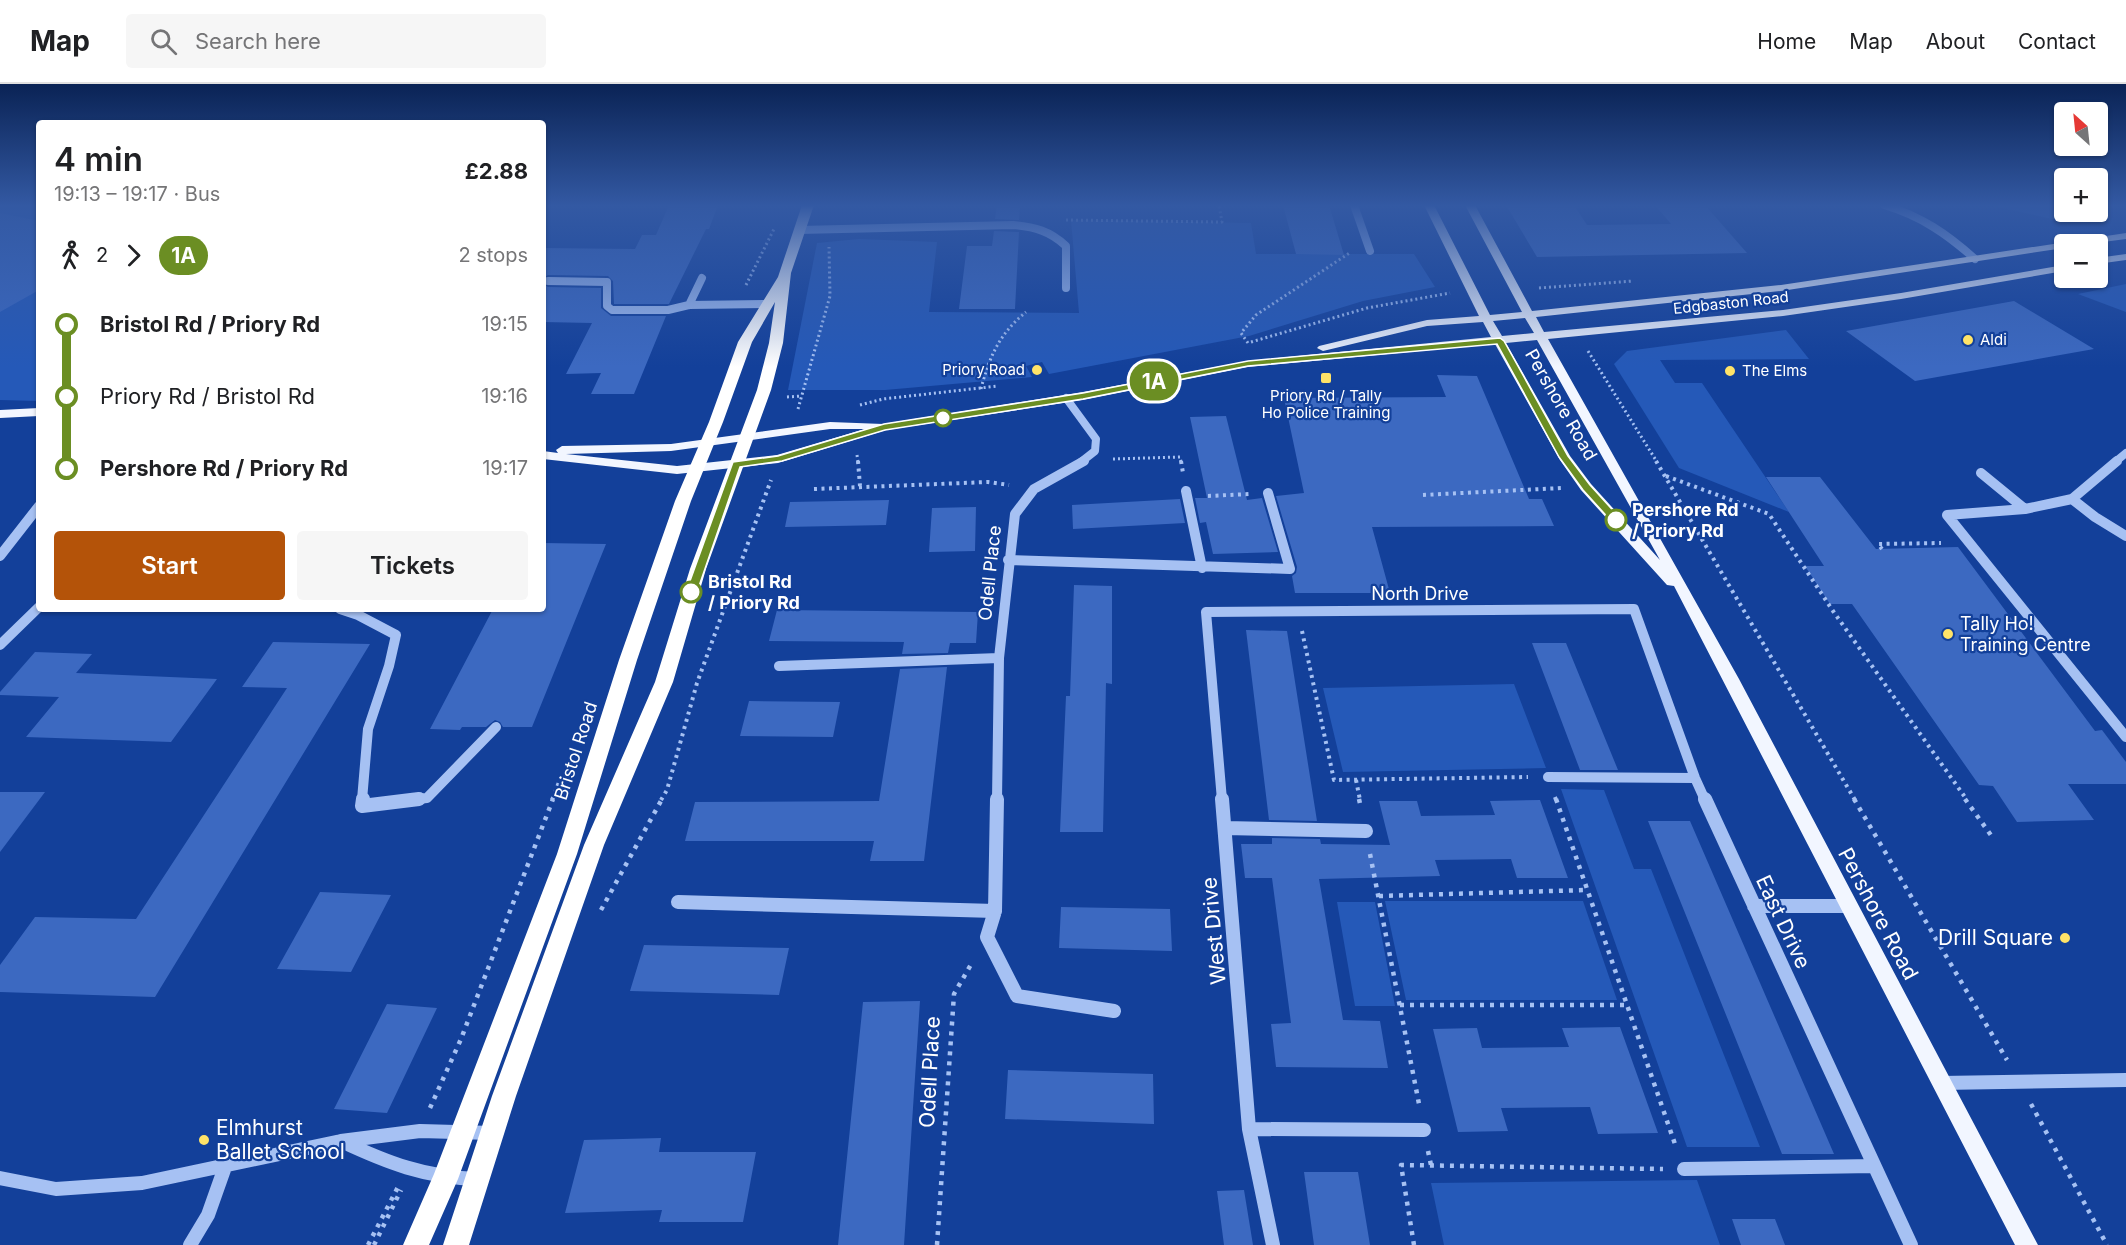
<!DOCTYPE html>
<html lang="en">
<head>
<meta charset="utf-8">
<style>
  :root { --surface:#fff; --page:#f6f6f6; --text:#202124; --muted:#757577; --line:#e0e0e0; --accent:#b45309 }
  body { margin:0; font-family:Inter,sans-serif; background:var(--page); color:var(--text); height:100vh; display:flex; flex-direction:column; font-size:22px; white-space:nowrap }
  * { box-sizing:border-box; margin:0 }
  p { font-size:20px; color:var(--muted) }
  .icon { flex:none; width:33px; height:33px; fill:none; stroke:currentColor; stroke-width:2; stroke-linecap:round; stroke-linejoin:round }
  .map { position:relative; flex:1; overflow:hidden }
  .details { position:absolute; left:36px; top:36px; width:510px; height:492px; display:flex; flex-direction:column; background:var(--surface); border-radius:6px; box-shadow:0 2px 4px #0004 }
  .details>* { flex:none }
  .badge { padding:0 12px; border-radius:20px; font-size:21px; line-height:39px }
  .needle { width:39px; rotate:333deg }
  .controls { position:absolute; left:2054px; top:18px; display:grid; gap:12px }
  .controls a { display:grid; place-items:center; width:54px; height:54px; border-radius:6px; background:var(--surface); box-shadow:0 2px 4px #0004; font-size:30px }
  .map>.badge { position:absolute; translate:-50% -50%; box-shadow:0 0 0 3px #fff }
  .legs { display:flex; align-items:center; gap:9px; height:66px; padding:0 18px; font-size:20px }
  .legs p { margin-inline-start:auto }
  .summary { display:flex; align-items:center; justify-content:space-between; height:102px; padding:0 18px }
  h1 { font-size:33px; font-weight:600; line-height:45px }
  .action { display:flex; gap:12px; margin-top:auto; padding:12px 18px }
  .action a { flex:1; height:69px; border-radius:6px; background:var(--accent); color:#fff; font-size:24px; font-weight:600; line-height:69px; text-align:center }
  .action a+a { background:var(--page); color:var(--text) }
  ul { padding:0 18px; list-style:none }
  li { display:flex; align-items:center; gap:21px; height:72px; font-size:22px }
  li i { display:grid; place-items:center; width:9px; height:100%; margin:0 8px; background:currentColor }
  li i::after { content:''; width:15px; height:15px; margin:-8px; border:4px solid; border-radius:50%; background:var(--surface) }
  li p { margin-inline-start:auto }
  li:first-child i { background:linear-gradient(#0000 50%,currentColor 0) }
  li:last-child i { background:linear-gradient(currentColor 50%,#0000 0) }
  header { display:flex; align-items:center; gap:36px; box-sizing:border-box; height:84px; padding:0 30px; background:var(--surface); border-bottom:2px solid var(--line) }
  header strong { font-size:28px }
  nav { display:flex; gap:33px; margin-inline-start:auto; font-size:21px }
  .search { width:420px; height:54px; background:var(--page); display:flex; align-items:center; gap:15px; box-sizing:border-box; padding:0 21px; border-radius:6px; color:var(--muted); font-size:22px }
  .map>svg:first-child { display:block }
</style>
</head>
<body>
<header>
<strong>Map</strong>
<div class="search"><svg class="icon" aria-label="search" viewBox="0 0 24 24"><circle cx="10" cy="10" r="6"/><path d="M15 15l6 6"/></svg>Search here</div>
<nav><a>Home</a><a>Map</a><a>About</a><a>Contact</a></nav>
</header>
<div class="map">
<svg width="2126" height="1161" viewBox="0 0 2126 1161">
  <rect width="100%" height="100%" fill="#13409a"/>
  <!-- green -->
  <path fill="#2559b8" d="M 0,121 L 39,121 L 39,317 L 0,316 Z
    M 1986,121 L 2058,121 L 2066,138 L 1994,122 Z
    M 1071,136 L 1251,139 L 1256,170 L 1414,170 L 1435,203 L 1363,217 L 1249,252 L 1049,290 L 1042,278 L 1026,282 L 1032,293 L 885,306 L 788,306 L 817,159 L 859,155 L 937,158 L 929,228 L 1079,229 Z
    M 2126,200 L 2126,228 L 2078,210 Z
    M 1786,246 L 1809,275 L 1660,276 L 1675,299 L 1702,299 L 1789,428 L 1679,384 L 1614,280 L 1627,267 Z
    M 1514,600 L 1546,684 L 1343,688 L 1323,604 Z
    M 1561,705 L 1604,706 L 1634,785 L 1651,785 L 1760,1063 L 1687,1063 Z
    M 1385,817 L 1583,817 L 1617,916 L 1406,916 Z
    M 1337,818 L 1375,818 L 1395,922 L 1355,922 Z
    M 1697,1096 L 1720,1161 L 1444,1161 L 1431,1099 Z"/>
  <!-- building -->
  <path fill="#3c69c1" d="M 669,121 L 718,121 L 709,145 L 706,145 L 669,220 L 614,220 L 613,197 L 608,192 L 548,191 L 543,194 L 543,164 L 635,165 L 642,151 L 656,151 Z
    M 997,121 L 1020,121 L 1019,136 L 995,135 Z
    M 1283,121 L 1329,121 L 1344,171 L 1296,170 Z
    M 1506,121 L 1574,121 L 1587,141 L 1671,140 L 1655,121 L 1705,121 L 1747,169 L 1537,173 Z
    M 0,129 L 39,137 L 39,206 L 0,228 Z
    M 994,147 L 1019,148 L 1015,225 L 959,225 L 967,162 L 992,162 Z
    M 543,200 L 548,203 L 601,204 L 601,224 L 611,232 L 666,232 L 634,310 L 591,310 L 601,289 L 566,290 L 592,239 L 543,238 Z
    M 2014,217 L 2094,265 L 1915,297 L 1846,247 Z
    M 1437,291 L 1477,292 L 1529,415 L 1542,415 L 1554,442 L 1372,443 L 1390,509 L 1295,509 L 1292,492 L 1296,489 L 1297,483 L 1276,412 L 1304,409 L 1284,314 L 1446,313 Z
    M 1226,332 L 1247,416 L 1262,414 L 1278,468 L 1213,470 L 1206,438 L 1200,439 L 1195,414 L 1207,414 L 1190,333 Z
    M 1766,393 L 1820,393 L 1876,465 L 1958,463 L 2095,647 L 2102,646 L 2126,678 L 2126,700 L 2068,700 L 2094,736 L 2017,738 L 1993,702 L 1979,701 L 1852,520 L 1830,520 L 1805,482 L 1824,482 Z
    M 1180,415 L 1185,439 L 1073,445 L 1072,421 Z
    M 889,416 L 886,441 L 785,443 L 790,418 Z
    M 976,423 L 975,467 L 929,468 L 932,424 Z
    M 543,459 L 606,460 L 532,643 L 503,643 L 500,638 L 495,636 L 486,643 L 462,643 L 460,646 L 430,645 L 493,525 L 543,525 Z
    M 1074,501 L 1112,502 L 1112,600 L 1106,599 L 1103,748 L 1060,748 L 1066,612 L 1070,612 Z
    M 777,526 L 978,528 L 976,559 L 950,559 L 948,569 L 902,570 L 904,558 L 769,557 Z
    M 1246,546 L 1287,547 L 1317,737 L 1269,736 Z
    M 273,558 L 370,560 L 155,913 L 0,908 L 0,881 L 35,833 L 136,835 L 287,604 L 242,603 Z
    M 1532,559 L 1566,559 L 1618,686 L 1580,686 Z
    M 35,568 L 92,570 L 76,589 L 217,595 L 171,658 L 26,653 L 59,613 L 0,611 L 0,608 Z
    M 947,583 L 924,777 L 870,777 L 874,757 L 685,757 L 695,718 L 879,717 L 900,585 Z
    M 749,617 L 840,618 L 833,653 L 740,652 Z
    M 0,708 L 45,708 L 0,768 Z
    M 1540,716 L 1568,794 L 1517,794 L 1511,775 L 1435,776 L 1440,792 L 1319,795 L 1343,936 L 1380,937 L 1388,984 L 1276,983 L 1271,940 L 1291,939 L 1272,794 L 1245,794 L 1241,760 L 1272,760 L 1272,754 L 1320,755 L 1321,760 L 1390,761 L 1379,717 L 1417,717 L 1421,732 L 1495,731 L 1490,717 Z
    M 1648,737 L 1690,737 L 1834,1070 L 1782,1070 Z
    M 320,808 L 391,811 L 351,888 L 277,885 Z
    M 1061,823 L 1170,825 L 1172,867 L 1059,864 Z
    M 644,861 L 789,864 L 779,911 L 630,907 Z
    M 920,917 L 904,1161 L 838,1161 L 863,918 Z
    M 387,920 L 437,924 L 387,1029 L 334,1025 Z
    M 1620,943 L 1658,1049 L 1598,1050 L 1590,1023 L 1501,1024 L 1508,1047 L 1458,1048 L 1433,945 L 1477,944 L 1482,964 L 1569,963 L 1562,944 Z
    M 1008,986 L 1153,990 L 1154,1040 L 1005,1035 Z
    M 661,1054 L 659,1068 L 756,1068 L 743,1138 L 659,1138 L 662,1126 L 565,1129 L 584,1056 Z
    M 1304,1088 L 1358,1088 L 1370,1161 L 1314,1161 Z
    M 1244,1106 L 1253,1161 L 1224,1161 L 1217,1107 Z
    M 1732,1135 L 1775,1135 L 1785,1161 L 1741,1161 Z"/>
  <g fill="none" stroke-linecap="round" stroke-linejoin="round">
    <!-- path-far2 -->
    <path stroke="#a6c1f3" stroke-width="3" stroke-dasharray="2 3" stroke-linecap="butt" d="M 1066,136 L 1222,138 L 1219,121
      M 746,201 L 775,143
      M 1539,204 L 1633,197
      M 1251,258 L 1367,224 L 1450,209
      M 1248,259 L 1241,249 L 1256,231 L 1351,168
      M 1588,267 L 1657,378
      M 981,305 C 989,273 1000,249 1026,228
      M 787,313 L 802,312
      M 860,321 L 883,315 L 998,302
      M 798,325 L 830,212 L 829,163
      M 857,371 L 858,378
      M 1113,375 L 1180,373 L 1181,378"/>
    <!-- path-far1 -->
    <path stroke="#a6c1f3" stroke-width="4" stroke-dasharray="3 4.5" stroke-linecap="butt" d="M 858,377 L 860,402
      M 1181,377 L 1183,389
      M 1656,377 L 1855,716
      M 1666,392 L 1769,430 L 1833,527 L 1967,716
      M 814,405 L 988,398 L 1009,401
      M 1423,411 L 1562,404
      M 1208,412 L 1249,410
      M 1882,465 L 1878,460 L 1941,459
      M 1302,547 L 1334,696 L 1528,693
      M 1356,696 L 1360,716
      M 1555,713 L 1556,716
      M 552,716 L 563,688
      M 661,716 L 667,706 L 697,599 L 771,396"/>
    <!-- path -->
    <path stroke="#a6c1f3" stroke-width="4.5" stroke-dasharray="4 6" stroke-linecap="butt" d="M 1359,715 L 1361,724
      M 1556,715 L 1676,1063
      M 1854,715 L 2007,976
      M 1965,715 L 1993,754
      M 1370,770 L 1420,1025
      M 1379,812 L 1587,806
      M 601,826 L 662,715
      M 1400,921 L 1627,921
      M 2031,1020 L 2107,1161
      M 430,1024 L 461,955 L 553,715
      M 1428,1067 L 1431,1081
      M 368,1161 L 398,1103
      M 374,1161 L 401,1106
      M 937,1161 L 954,910 L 973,877
      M 1414,1161 L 1401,1081 L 1663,1085"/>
    <!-- minor-far2 -->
    <path stroke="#a6c1f3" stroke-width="8" d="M 1354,121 L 1370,167
      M 1884,121 C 1921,132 1947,150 1975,175
      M 799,146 L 1013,141 C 1035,143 1050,147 1066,162 L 1066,204
      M 548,197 L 607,198 L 607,222 L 612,226 L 668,226 L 689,221 L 767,220
      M 689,221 L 702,194
      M 1066,314 L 1096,355 L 1095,367 L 1081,378
      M 2115,378 L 2126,369"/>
    <!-- minor-far1 -->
    <path stroke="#a6c1f3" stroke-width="10" d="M 2117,377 L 2072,415 L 2025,425 L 1947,431 L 2126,653
      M 1981,389 L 2025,425
      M 1186,407 L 1202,484
      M 2072,415 L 2095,433 L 2126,452
      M 0,472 L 39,422
      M 1008,476 L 1290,485 L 1268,409
      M 340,525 L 358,531 L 396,551 L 389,582 L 368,645 L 362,716
      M 0,561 L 39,523
      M 779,582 L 999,574
      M 1548,693 L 1695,694
      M 407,716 L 427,714 L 496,643
      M 997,716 L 999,574 L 1015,430 L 1034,405 L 1084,377
      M 1222,716 L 1206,528 L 1634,525 L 1695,694 L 1705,716"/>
    <!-- minor -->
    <path stroke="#a6c1f3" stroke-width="14" d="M 363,715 L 362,722 L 419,715
      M 997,715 L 995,827 L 987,853 L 1017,912 L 1114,927
      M 1222,715 L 1249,1045 L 1273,1161
      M 1705,715 L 1911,1161
      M 1225,744 L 1366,747
      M 678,818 L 995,827
      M 1754,822 L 1848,822
      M 1941,999 L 2126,996
      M 1249,1045 L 1424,1046
      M 1684,1085 L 1874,1082
      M 0,1094 L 56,1105 L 142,1099 L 341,1057
      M 477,1095 C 424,1093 388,1079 341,1057 L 420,1047 L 492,1049
      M 190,1161 L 208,1131 L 225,1083"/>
    <!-- major -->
    <path fill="#f2f6ff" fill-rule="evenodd" d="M 1424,121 L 1434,121 L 1490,231 L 1522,228 L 1465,121 L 1475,121 L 1532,227 L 1781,201 L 2126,149 L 2126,155 L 2088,160 L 2064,160 L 2064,164 L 1781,207 L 1536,233 L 1544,248 L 1783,226 L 1901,209 L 2064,181 L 2064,187 L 1901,215 L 1783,232 L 1548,255 L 1739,595 L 2038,1161 L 2015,1161 L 1674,502 L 1667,501 L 1581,406 L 1560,376 L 1495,260 L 1248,283 L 1083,316 L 886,346 L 778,379 L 677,390 L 543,375 L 543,367 L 558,369 L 556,366 L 562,362 L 671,360 L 830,338 L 883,340 L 1083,308 L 1248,277 L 1491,253 L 1483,238 L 1427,242 L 1323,267 L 1317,264 L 1319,262 L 1427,236 L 1479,232 ZM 1525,234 L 1534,249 L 1502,252 L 1493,237 ZM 1537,256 L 1660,476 L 1591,400 L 1570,372 L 1506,259 ZM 830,345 L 865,345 L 777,371 L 677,382 L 566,370 L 671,367 Z
      M 2126,170 L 2126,176 L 2097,180 L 2097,174 Z
      M 39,324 L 39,332 L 0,334 L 0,326 Z"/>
    <!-- highway -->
    <path fill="#fff" fill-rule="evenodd" d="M 802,121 L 814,121 L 791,189 L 783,259 L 771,306 L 706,485 L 673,598 L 604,761 L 516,1012 L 469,1161 L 443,1161 L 492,1012 L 584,761 L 655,598 L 690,485 L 757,306 L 769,259 L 775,218 L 752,258 L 723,338 L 691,417 L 637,576 L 577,770 L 458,1095 L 429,1161 L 403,1161 L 434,1090 L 557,770 L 619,576 L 675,417 L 709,338 L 738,258 L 778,193 Z"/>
  </g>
  <!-- sky -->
  <linearGradient id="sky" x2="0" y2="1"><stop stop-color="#0a2355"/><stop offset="0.43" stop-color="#3359a3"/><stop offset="1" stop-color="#3359a3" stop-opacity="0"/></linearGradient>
  <rect width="2126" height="283" fill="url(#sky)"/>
  <!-- line-1 -->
  <path fill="#6b8e23" stroke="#fff" stroke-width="1.5" d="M 1500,254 L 1504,257 L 1568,372 L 1590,401 L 1619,433 L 1619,438 L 1612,438 L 1583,406 L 1559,373 L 1497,260 L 1248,282 L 1083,315 L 885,346 L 782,377 L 740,383 L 697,508 L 691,512 L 686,508 L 733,378 L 778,372 L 884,340 L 1083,309 L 1248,277 Z"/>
  <!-- markers -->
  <g fill="#ffe368" stroke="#13409a" stroke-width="2">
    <circle cx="1968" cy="256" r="6"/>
    <circle cx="1037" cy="286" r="6"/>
    <circle cx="1730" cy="287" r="6"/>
    <rect x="1320" y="288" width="12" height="12" rx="3"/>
    <circle cx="1948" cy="550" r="6"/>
    <circle cx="2065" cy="854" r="6"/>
    <circle cx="204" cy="1056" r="6"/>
  </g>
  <g fill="#fff" stroke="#6b8e23" stroke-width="3">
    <circle cx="943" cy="334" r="8"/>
    <circle cx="1616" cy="436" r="10"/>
    <circle cx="691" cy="508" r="10"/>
  </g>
  <g text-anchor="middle" stroke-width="4.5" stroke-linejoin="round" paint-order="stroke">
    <!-- far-street labels -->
    <g font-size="15" fill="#fff" stroke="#13409a">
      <text transform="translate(1731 219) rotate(-6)" y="5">Edgbaston Road</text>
    </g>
    <!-- far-poi labels -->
    <g font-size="15" fill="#fff" stroke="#13409a" text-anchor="start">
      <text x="1980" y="261">Aldi</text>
      <text x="1025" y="291" text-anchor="end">Priory Road</text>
      <text x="1742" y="292">The Elms</text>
      <text x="1326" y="317" text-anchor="middle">Priory Rd / Tally<tspan x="1326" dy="17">Ho Police Training</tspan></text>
    </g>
    <!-- street labels -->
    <g font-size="18" fill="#fff" stroke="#13409a">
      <text transform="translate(1561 321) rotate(60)" y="6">Pershore Road</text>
      <text transform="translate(990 489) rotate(-84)" y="6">Odell Place</text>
      <text x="1420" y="516">North Drive</text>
      <text transform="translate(576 667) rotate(-72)" y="6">Bristol Road</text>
    </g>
    <!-- stop labels -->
    <g font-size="18" font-weight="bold" fill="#fff" stroke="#13409a" text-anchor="start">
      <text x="1632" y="432">Pershore Rd<tspan x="1632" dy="21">/ Priory Rd</tspan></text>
      <text x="708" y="504">Bristol Rd<tspan x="708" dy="21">/ Priory Rd</tspan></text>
    </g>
    <!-- poi labels -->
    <g font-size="18" fill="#fff" stroke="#13409a" text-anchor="start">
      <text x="1960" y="546">Tally Ho!<tspan x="1960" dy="21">Training Centre</tspan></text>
    </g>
    <!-- near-street labels -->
    <g font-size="21" fill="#fff" stroke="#13409a">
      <text transform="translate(1878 830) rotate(62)" y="7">Pershore Road</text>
      <text transform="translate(1783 838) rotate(65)" y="7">East Drive</text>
      <text transform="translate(1214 847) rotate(-95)" y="7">West Drive</text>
      <text transform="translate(930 988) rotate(-87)" y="7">Odell Place</text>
    </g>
    <!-- near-poi labels -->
    <g font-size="21" fill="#fff" stroke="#13409a" text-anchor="end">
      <text x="2053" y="861">Drill Square</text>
      <text x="216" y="1051" text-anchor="start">Elmhurst<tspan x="216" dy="24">Ballet School</tspan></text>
    </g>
  </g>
</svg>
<div class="controls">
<a><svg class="needle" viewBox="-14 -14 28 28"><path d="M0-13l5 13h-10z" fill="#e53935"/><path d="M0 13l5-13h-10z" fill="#757577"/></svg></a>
<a>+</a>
<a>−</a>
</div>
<b class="badge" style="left:1154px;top:297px;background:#6b8e23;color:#fff">1A</b>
<section class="details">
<div class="summary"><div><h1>4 min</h1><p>19:13 – 19:17 · Bus</p></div><b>£2.88</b></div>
<div class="legs"><svg class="icon" aria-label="walk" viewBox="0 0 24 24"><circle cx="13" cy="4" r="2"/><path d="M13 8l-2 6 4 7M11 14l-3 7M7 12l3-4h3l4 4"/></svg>2<svg class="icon" aria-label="forward" viewBox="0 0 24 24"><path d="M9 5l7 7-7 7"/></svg><b class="badge" style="background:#6b8e23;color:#fff">1A</b><p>2 stops</p></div>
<ul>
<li><i style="color:#6b8e23"></i><b>Bristol Rd / Priory Rd</b><p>19:15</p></li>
<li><i style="color:#6b8e23"></i><span>Priory Rd / Bristol Rd</span><p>19:16</p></li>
<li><i style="color:#6b8e23"></i><b>Pershore Rd / Priory Rd</b><p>19:17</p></li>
</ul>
<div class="action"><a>Start</a><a>Tickets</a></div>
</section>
</div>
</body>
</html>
